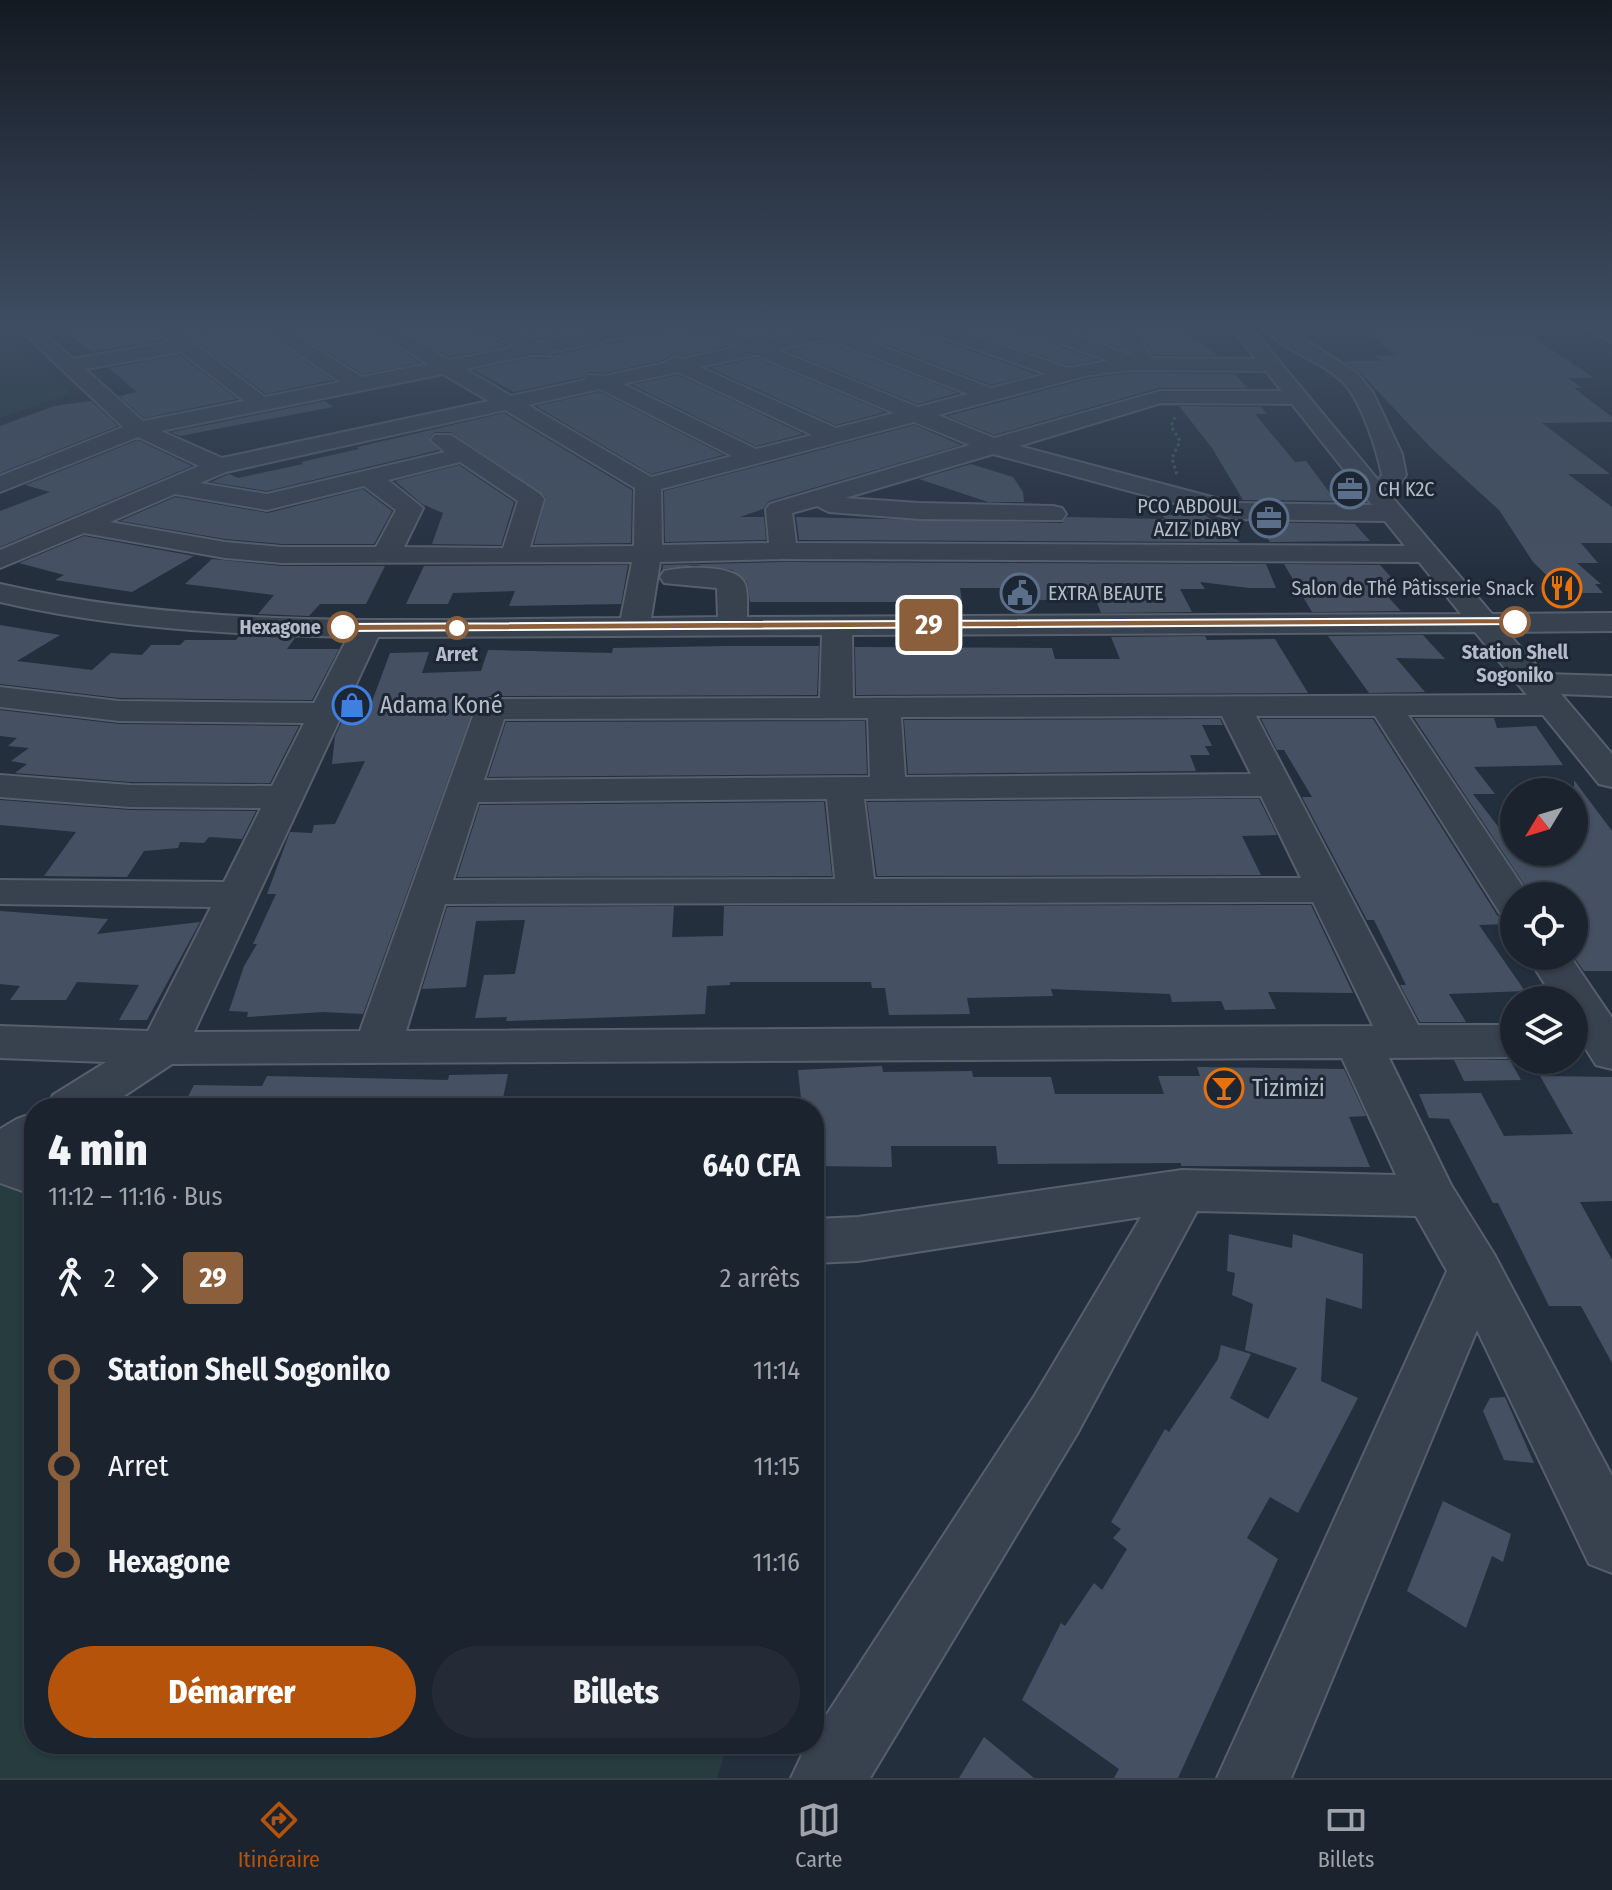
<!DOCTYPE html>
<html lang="fr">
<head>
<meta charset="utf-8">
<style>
  :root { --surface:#1b232e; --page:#242b36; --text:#f1f3f6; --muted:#a0a4aa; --line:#39404a; --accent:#b45309 }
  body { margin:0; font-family:"Fira Sans Condensed",sans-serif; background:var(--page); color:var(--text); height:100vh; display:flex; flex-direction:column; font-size:30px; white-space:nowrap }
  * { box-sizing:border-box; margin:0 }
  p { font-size:26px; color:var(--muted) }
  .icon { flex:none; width:44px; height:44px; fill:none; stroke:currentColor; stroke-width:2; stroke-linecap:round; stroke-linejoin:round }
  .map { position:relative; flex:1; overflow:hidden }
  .drawer { position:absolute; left:24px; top:1098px; width:800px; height:656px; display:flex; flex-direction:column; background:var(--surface); border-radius:32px; box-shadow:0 2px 6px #0004,0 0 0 2px var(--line) }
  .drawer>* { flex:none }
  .badge { padding:0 16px; border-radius:6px; font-size:28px; line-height:52px }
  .needle { width:52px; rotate:232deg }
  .fabs { position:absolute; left:1500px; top:778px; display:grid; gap:16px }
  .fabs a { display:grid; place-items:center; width:88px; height:88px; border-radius:50%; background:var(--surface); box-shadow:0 2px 6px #0004,0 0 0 2px var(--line); font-size:40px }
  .map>.badge { position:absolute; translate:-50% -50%; box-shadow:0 0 0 4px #fff }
  .legs { display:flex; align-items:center; gap:12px; height:88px; padding:0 24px; font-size:26px }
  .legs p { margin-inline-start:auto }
  .headline { display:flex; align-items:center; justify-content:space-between; height:136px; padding:0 24px }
  h1 { font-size:44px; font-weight:800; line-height:60px }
  .button { display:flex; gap:16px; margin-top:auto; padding:16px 24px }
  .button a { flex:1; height:92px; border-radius:48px; background:var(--accent); color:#fff; font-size:32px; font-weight:800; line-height:92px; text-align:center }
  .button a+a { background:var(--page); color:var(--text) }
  ul { padding:0 24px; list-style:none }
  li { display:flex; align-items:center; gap:28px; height:96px; font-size:30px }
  li i { display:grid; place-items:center; width:12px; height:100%; margin:0 10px; background:currentColor }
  li i::after { content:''; width:20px; height:20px; margin:-10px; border:6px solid; border-radius:50%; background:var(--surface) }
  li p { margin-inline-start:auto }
  li:first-child i { background:linear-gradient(#0000 50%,currentColor 0) }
  li:last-child i { background:linear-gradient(currentColor 50%,#0000 0) }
  .tab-bar { display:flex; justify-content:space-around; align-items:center; height:112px; border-top:2px solid var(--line); background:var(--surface); font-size:22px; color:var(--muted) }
  .tab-bar a { display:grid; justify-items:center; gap:4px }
  .tab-bar .active { color:var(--accent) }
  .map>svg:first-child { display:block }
</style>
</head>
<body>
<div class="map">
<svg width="1612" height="1778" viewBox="0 0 1612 1778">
  <rect width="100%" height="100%" fill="#242f3e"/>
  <!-- green -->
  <path fill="#263c3f" d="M 0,335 L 71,393 L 0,418 Z
    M 0,1185 L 34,1194 L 34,1744 L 728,1744 L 717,1778 L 0,1778 Z"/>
  <!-- building -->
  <path fill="#455162" d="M 54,324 L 146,324 L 162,340 L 92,352 Z
    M 173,324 L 204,324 L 204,329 L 252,324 L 332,380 L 266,394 Z
    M 281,324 L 361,324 L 420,363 L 363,374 Z
    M 391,324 L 474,324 L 478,331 L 507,346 L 450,357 Z
    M 506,324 L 619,324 L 538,339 Z
    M 671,324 L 686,324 L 690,331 L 727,346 L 682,356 L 672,354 L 663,360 L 605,373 L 588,372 L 583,377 L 514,392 L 473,370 L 533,358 L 549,359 L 554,355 L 660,333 Z
    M 720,324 L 823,324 L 759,339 Z
    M 883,324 L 911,324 L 915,331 L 1036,374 L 991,385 L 861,335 L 879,331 Z
    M 948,324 L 1015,324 L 1019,331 L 1097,360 L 1068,365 Z
    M 1052,324 L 1109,324 L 1124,349 Z
    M 1133,324 L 1179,324 L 1218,356 L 1154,355 Z
    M 1359,324 L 1461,324 L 1474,330 L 1523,330 L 1594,378 L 1568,378 L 1582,388 L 1574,388 L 1612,417 L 1612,422 L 1542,423 L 1610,474 L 1568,474 L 1612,507 L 1612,543 L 1581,543 L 1598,563 L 1577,563 L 1601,584 L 1595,584 L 1603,593 L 1565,593 L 1533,562 L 1499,510 L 1431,448 L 1359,371 L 1344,361 L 1382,361 L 1374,356 L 1395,355 Z
    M 827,342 L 958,393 L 918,404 L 788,351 Z
    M 180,355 L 237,399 L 144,418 L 119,396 L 137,392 L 109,368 Z
    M 756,358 L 885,412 L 836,425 L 710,368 Z
    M 1133,373 L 1235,374 L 1247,388 L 1159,388 L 994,435 L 947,416 L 1090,378 Z
    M 678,375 L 803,434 L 756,446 L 632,385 Z
    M 600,392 L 724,455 L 651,474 L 536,406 Z
    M 91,401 L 118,426 L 0,473 L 0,426 L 54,406 Z
    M 325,401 L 333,407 L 180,436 L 171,432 Z
    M 1179,406 L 1261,407 L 1267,414 L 1255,414 L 1295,462 L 1306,461 L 1336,501 L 1243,500 L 1212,448 Z
    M 504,413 L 632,490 L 631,543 L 534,544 L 546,497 L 451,432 L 435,432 L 429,438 L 439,450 L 267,491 L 211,482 L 229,474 L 238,478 L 303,464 L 301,462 L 359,449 L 357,447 Z
    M 914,425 L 961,445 L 769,501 L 763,509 L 740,517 L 764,517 L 766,540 L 665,542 L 664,491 Z
    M 138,440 L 192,466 L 0,547 L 0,511 L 50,492 L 25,485 Z
    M 971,464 L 1013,477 L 1023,492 L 1024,502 L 988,502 L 919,479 Z
    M 459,465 L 514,502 L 501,545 L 432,544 L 443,513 L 422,504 L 395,481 Z
    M 363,489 L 392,511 L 374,544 L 282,544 L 225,539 L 120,521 L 175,497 L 268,513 Z
    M 1162,515 L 1205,515 L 1240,542 L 799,540 L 796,517 L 1062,523 L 1067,517 L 1165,519 Z
    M 1257,522 L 1355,524 L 1370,541 L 1270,542 Z
    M 84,536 L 194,556 L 132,592 L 55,580 L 64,575 L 19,563 Z
    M 212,559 L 282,566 L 385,566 L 366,604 L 320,604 L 309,616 L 258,614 L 274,595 L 185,584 Z
    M 783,562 L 1266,564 L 1276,588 L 1249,588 L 1200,582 L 1205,589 L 1180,589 L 1192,612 L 1101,613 L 1096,600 L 1028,600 L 1025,588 L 960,588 L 962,602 L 750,602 L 747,582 L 732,570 L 695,565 L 662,569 L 663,565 Z
    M 1284,564 L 1380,565 L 1400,587 L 1379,587 L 1401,611 L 1312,612 Z
    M 628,565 L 621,604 L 509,606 L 515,591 L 453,593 L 448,604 L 406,604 L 424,566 Z
    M 0,625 L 60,635 L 17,661 L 92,670 L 111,653 L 142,655 L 151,645 L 180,645 L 185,640 L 236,640 L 239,636 L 295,638 L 287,649 L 339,649 L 312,700 L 119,698 L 0,684 Z
    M 1423,635 L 1445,659 L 1396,658 L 1425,692 L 1369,693 L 1328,636 Z
    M 1205,636 L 1207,640 L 1275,639 L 1308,693 L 856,695 L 855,647 L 1052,648 L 1055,659 L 1120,659 L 1111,637 Z
    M 728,646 L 819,646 L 817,695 L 490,696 L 477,699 L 363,1014 L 323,1012 L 247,1017 L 248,1012 L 229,1011 L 244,966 L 257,944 L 253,944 L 276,894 L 267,894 L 290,832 L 312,833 L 314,825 L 335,824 L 365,761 L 332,764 L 335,736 L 348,709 L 370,707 L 390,653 L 429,652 L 422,673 L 481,671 L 488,650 L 612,653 L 613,648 Z
    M 0,710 L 119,724 L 299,726 L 270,783 L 130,782 L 15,773 L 27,764 L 11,761 L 29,748 L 8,746 L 17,738 L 0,736 Z
    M 1414,718 L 1494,718 L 1497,728 L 1536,726 L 1563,765 L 1474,767 L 1495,794 L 1473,794 L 1514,847 L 1514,852 L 1574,853 L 1574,780 L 1612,831 L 1612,971 L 1584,971 L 1574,957 L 1574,896 L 1532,896 Z
    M 1220,719 L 1223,725 L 1202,725 L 1212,746 L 1205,746 L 1210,755 L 1190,755 L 1196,771 L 908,774 L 904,720 Z
    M 1261,719 L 1373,719 L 1497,915 L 1508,924 L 1479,925 L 1525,991 L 1449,994 L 1466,1022 L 1420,1022 L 1400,985 L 1406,985 L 1374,920 L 1367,920 L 1302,797 L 1312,797 L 1284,750 L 1277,750 Z
    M 865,721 L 867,774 L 488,777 L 506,722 Z
    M 1206,799 L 1259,799 L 1277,835 L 1242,836 L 1261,875 L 877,876 L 867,802 Z
    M 0,800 L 130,810 L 256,811 L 242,839 L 209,837 L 204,843 L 180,842 L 178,848 L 144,851 L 127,877 L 44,876 L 76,832 L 0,825 Z
    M 824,802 L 832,876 L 457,877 L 480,805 Z
    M 1311,905 L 1353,993 L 1268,992 L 1276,1009 L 1225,1010 L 1221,1001 L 1172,1002 L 1170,994 L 1051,989 L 1053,996 L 967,998 L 970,1014 L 889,1015 L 885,988 L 872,988 L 871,982 L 730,982 L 730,985 L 707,986 L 705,1014 L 506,1021 L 507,1017 L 475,1018 L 484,975 L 515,974 L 525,920 L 476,921 L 466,987 L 422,989 L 447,907 L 674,906 L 672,937 L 723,936 L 724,906 Z
    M 0,911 L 108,919 L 97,934 L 200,922 L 147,1020 L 119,1020 L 139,985 L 77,982 L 66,1000 L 10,1000 L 20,986 L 0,984 Z
    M 1454,1060 L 1510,1060 L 1521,1080 L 1464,1081 Z
    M 882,1066 L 883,1072 L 972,1071 L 973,1077 L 1051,1077 L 1055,1094 L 1164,1094 L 1158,1076 L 1200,1076 L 1197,1067 L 1344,1069 L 1366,1116 L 1349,1117 L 1370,1167 L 1181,1166 L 1181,1163 L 998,1164 L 996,1146 L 891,1146 L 892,1167 L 814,1166 L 814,1108 L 802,1108 L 798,1070 Z
    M 508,1074 L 501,1108 L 182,1108 L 194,1085 L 262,1086 L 267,1076 L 448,1080 L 449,1075 Z
    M 1540,1076 L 1612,1077 L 1612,1201 L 1580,1202 L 1612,1260 L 1612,1363 L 1581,1306 L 1549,1306 L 1498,1203 L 1493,1203 L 1449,1119 L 1429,1118 L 1419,1094 L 1481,1093 L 1504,1136 L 1573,1134 Z
    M 1229,1234 L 1292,1248 L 1293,1234 L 1363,1254 L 1362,1309 L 1326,1298 L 1321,1381 L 1358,1398 L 1298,1513 L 1270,1497 L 1247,1538 L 1278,1559 L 1178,1778 L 1114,1778 L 1119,1769 L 1022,1700 L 1061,1623 L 1065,1626 L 1094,1583 L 1102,1590 L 1127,1549 L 1113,1538 L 1121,1529 L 1111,1522 L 1165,1429 L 1169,1432 L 1218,1359 L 1221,1345 L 1251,1354 L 1230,1398 L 1268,1419 L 1297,1368 L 1245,1350 L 1253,1304 L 1232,1295 L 1235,1273 L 1227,1271 Z
    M 1505,1397 L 1534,1463 L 1504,1460 L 1483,1411 L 1490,1398 Z
    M 1443,1501 L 1511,1534 L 1503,1562 L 1492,1556 L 1466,1628 L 1407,1591 Z
    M 984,1737 L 1034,1778 L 959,1778 Z"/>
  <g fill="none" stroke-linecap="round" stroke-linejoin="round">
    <!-- minor casing -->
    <g stroke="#565f6c" stroke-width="4">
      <path id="minor" d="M 14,324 L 34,324 L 73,359 L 169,342 L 149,324 L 169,324 L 265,397 L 340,382 L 255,324 L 276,324 L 362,377 L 428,364 L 364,324 L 386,324 L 449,360 L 516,347 L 479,328 L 477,324 L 500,324 L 538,342 L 633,324 L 668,324 L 659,330 L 552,352 L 549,356 L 533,355 L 465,369 L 511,396 L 585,380 L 588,375 L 605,376 L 664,363 L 674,357 L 682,359 L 737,347 L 691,328 L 689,324 L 713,324 L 759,342 L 826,326 L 880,324 L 878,328 L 850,334 L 991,388 L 1046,374 L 916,328 L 914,324 L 940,324 L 1068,368 L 1108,361 L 1020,328 L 1018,324 L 1044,324 L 1131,355 L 1112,324 L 1130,324 L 1152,358 L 1256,359 L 1229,324 L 1248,324 L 1378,480 L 1382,475 C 1377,450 1361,400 1343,382 C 1320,359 1281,351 1261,324 L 1281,324 L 1357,373 L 1373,393 L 1402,454 L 1406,475 L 1392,497 L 1492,614 L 1612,613 L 1612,631 L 1507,632 L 1544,674 L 1612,676 L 1612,696 L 1561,694 L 1612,754 L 1612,787 L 1599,784 L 1543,715 L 1408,715 L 1529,896 L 1514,896 L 1514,917 L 1500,913 L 1375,716 L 1256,716 L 1418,1025 L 1514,1025 L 1514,1057 L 1389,1058 L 1451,1185 L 1494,1254 L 1612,1476 L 1612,1573 L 1589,1564 L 1477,1330 L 1291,1778 L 1217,1778 L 1447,1271 L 1416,1216 L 1197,1211 L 1077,1434 L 870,1778 L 791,1778 L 807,1744 L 814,1744 L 814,1734 L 1035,1395 L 1141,1217 L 858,1261 L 814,1263 L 814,1219 L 858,1217 L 1182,1170 L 1396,1175 L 1342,1058 L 172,1064 L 106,1108 L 46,1108 L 53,1095 L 106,1062 L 0,1058 L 0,1026 L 148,1031 L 211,907 L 0,904 L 0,880 L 224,882 L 261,808 L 130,807 L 0,797 L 0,775 L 130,785 L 272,786 L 304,723 L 119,721 L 0,707 L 0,687 L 119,701 L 314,703 L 348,637 C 230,634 115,629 0,602 L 0,584 C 203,631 414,619 621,618 L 632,562 L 282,563 L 225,558 L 84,533 L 0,568 L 0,550 L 199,466 L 138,437 L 0,492 L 0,476 L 123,427 ZM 827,339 L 968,394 L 918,407 L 778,350 ZM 181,352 L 244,401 L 143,421 L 85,369 ZM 756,355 L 894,413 L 836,428 L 700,367 ZM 1133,370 L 1266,371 L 1282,391 L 1160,391 L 994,438 L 938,415 L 1089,375 ZM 678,372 L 812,435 L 756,449 L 623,384 ZM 443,374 L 489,401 L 222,458 L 161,431 ZM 600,389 L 732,456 L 651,477 L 528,405 ZM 1161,403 L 1292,404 L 1372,505 L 1234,503 L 1019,446 ZM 505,410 L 635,488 L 634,546 L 530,547 L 544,499 L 540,494 L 451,435 L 435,435 L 431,440 L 445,452 L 267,494 L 200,483 L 226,472 ZM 914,422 L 970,445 L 770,504 L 766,509 L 769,543 L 662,545 L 661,489 ZM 993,454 L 1233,519 L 1385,521 L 1405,546 L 796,543 L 792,513 L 817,506 L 829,512 L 919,519 L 1062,520 L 1066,514 L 1062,508 L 1053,506 L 919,503 L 845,498 ZM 460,462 L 518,501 L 503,548 L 404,547 L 423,508 L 388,480 ZM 364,486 L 396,510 L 376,547 L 282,547 L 225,542 L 110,522 L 175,494 L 267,510 ZM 783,559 L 1419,562 L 1461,614 L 747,617 C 747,607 748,593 745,584 C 736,563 682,567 664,571 L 660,577 L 664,583 L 717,588 L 718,617 L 651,618 L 660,562 ZM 1475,632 L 1527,695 L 853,698 L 852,635 ZM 822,635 L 820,698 L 490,699 L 478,702 L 360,1031 L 194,1032 L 378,637 ZM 1222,716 L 1251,774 L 905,777 L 901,717 ZM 868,718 L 870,777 L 484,780 L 504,719 ZM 1261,796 L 1301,878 L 874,879 L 864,799 ZM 827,799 L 835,879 L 453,880 L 478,802 ZM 1313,902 L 1373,1026 L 406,1031 L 445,904 Z
        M 1583,324 L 1605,324 L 1612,328 L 1612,342 L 1585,328 Z
        M 1527,956 L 1570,956 L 1612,1018 L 1612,1069 L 1596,1065 L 1574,1030 L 1574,1000 L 1555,1000 Z
        M 34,1113 L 34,1195 L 0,1183 L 0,1129 L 17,1119 Z"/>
    </g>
    <!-- path -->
    <path stroke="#44595c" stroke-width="3" stroke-dasharray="3 3" stroke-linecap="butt" d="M 1175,417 L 1171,426 L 1180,441 L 1172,458 L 1177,475"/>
    <!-- minor -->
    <use href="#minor" fill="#38414e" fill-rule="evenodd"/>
  </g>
  <!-- sky -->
  <linearGradient id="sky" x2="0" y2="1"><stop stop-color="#141a22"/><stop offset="0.57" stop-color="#3f4d63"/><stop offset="1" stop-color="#3f4d63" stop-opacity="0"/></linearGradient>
  <rect width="1612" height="573" fill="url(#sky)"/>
  <!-- line-1 -->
  <path fill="#8b5e3c" stroke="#fff" stroke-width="2" d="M 1515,618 L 1519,620 L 1519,624 L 343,631 L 337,627 L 343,624 Z"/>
  <!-- icons -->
  <defs>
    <g id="office-ring" transform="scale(2)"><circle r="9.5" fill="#1d2633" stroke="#5c6f8a" stroke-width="1.5"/><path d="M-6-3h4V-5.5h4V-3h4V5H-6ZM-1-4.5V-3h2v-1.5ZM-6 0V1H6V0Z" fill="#5c6f8a"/></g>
    <g id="restaurant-ring" transform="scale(2)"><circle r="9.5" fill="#1d2633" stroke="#e8710a" stroke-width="1.5"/><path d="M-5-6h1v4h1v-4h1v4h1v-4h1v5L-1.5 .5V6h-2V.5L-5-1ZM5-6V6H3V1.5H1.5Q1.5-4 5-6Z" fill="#e8710a"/></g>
    <g id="civic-ring" transform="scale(2)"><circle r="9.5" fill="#1d2633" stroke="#5c6f8a" stroke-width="1.5"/><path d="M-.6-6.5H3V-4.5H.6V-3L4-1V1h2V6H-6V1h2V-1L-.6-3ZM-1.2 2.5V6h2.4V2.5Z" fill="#5c6f8a"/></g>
    <g id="shop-ring" transform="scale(2)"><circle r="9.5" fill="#1d2633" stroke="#3f7fe0" stroke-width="1.5"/><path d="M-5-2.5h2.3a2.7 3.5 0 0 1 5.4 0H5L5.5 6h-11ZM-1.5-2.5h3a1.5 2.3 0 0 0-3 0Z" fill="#3f7fe0"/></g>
    <g id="bar-ring" transform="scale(2)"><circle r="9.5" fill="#1d2633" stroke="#e8710a" stroke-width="1.5"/><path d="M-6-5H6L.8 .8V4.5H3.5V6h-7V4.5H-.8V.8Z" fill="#e8710a"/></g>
  </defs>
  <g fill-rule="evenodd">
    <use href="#office-ring" x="1350" y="489"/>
    <use href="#office-ring" x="1269" y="518"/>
    <use href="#restaurant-ring" x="1562" y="588"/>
    <use href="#civic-ring" x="1020" y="593"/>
    <use href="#shop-ring" x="352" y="705"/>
    <use href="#bar-ring" x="1224" y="1088"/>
  </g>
  <!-- markers -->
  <g fill="#fff" stroke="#8b5e3c" stroke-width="4">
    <circle cx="1515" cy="622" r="14"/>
    <circle cx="343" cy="627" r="14"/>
    <circle cx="457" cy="628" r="10"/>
  </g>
  <g text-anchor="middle" stroke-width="6" stroke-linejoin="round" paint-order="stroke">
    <!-- far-poi labels -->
    <g font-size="20" fill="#b4bcc9" stroke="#1d2633" text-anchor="start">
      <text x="1378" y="496">CH K2C</text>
      <text x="1241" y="513" text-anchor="end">PCO ABDOUL<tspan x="1241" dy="23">AZIZ DIABY</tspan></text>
      <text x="1534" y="595" text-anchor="end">Salon de Thé Pâtisserie Snack</text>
      <text x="1048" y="600">EXTRA BEAUTE</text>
    </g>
    <!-- far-stop labels -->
    <g font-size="20" font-weight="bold" fill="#b4bcc9" stroke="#1d2633">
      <text x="321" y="634" text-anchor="end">Hexagone</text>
      <text x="1515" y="659">Station Shell<tspan x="1515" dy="23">Sogoniko</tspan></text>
      <text x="457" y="661">Arret</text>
    </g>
    <!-- poi labels -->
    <g font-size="24" fill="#b4bcc9" stroke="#1d2633" text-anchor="start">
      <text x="380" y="713">Adama Koné</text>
      <text x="1252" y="1096">Tizimizi</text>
    </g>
  </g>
</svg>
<div class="fabs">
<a><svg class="needle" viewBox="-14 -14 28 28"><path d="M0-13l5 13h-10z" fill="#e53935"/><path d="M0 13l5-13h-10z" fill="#a0a4aa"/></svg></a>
<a><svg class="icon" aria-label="locate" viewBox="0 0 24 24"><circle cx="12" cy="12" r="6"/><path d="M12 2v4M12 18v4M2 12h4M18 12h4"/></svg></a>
<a><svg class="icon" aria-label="layers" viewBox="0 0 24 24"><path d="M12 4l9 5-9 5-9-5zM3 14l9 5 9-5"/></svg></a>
</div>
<b class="badge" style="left:929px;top:625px;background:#8b5e3c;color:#fff">29</b>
<section class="drawer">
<div class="headline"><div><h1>4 min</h1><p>11:12 – 11:16 · Bus</p></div><b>640 CFA</b></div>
<div class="legs"><svg class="icon" aria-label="walk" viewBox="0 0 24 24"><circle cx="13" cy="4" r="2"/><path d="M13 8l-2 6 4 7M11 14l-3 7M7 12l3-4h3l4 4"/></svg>2<svg class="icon" aria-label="forward" viewBox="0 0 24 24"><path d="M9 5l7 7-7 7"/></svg><b class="badge" style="background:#8b5e3c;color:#fff">29</b><p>2 arrêts</p></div>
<ul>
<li><i style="color:#8b5e3c"></i><b>Station Shell Sogoniko</b><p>11:14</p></li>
<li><i style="color:#8b5e3c"></i><span>Arret</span><p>11:15</p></li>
<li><i style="color:#8b5e3c"></i><b>Hexagone</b><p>11:16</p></li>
</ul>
<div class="button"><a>Démarrer</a><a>Billets</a></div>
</section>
</div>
<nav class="tab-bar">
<a class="active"><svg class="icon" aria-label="directions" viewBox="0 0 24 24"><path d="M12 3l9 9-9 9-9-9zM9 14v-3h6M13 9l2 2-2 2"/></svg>Itinéraire</a>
<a><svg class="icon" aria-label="map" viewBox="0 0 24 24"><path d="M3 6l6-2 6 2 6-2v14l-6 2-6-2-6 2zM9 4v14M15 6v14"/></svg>Carte</a>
<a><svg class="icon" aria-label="tickets" viewBox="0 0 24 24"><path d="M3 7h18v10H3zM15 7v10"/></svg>Billets</a>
</nav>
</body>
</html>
